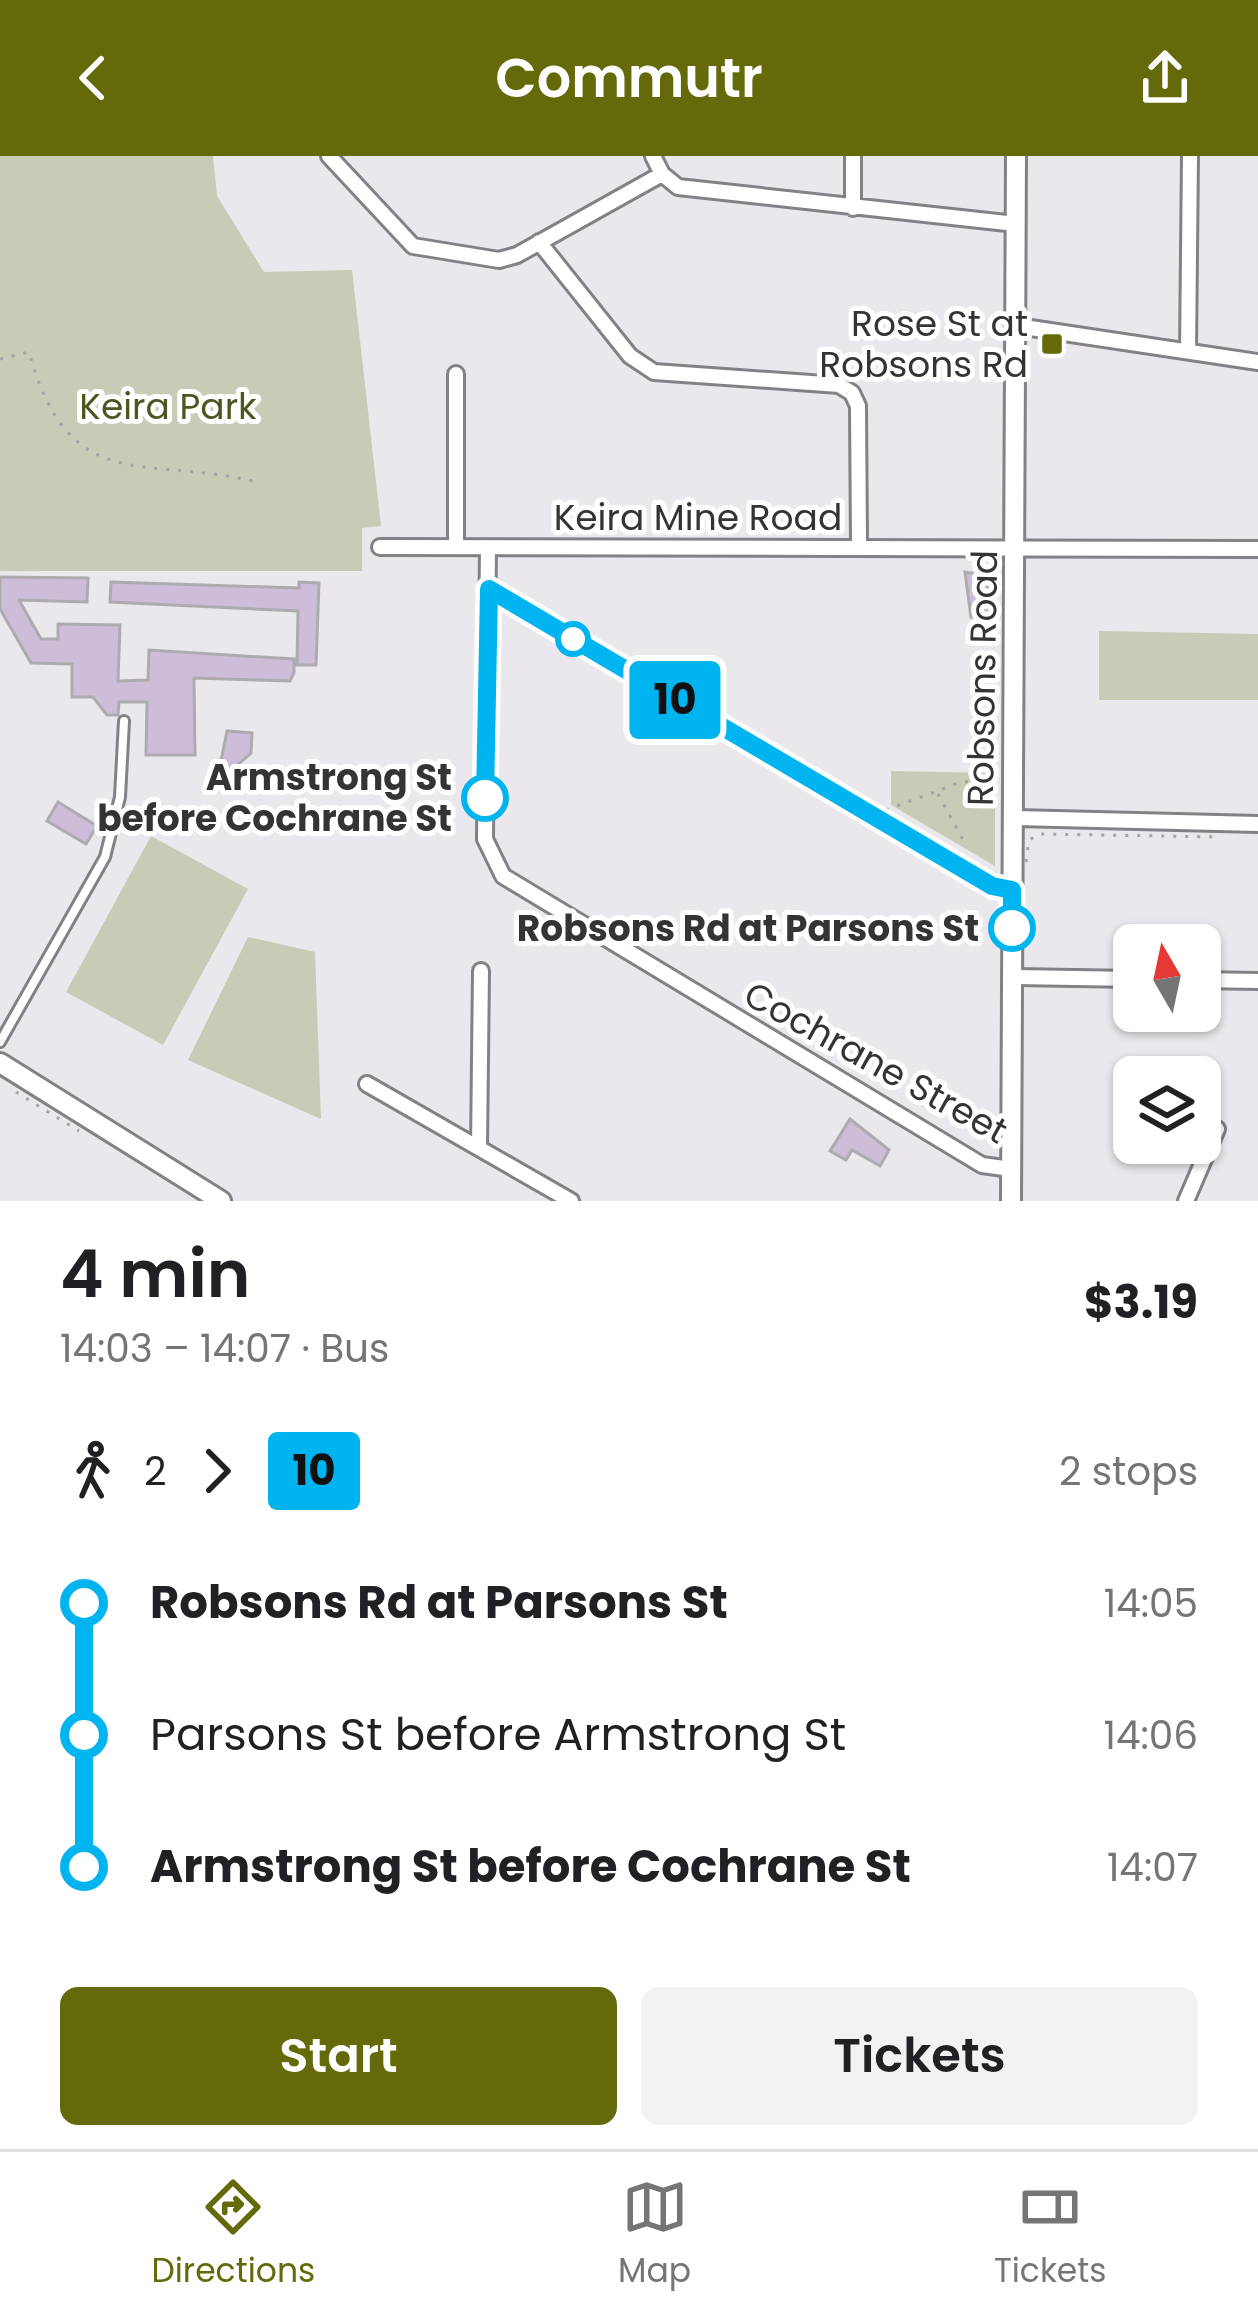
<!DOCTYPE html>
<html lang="en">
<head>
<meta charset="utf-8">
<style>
  :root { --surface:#fff; --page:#f2f2f2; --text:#202124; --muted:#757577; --line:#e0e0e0; --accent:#646909 }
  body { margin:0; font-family:Poppins,sans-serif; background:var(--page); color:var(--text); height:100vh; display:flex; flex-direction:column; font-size:45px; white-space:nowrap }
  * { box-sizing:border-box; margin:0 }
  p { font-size:39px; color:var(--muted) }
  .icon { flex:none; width:66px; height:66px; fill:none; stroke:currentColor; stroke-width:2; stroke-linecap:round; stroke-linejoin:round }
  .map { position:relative; height:1045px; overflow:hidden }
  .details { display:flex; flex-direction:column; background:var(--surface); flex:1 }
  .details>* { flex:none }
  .badge { padding:0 24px; border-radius:9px; font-size:42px; line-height:78px }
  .needle { width:78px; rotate:351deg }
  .controls { position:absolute; left:1113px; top:768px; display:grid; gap:24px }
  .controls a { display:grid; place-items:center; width:108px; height:108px; border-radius:18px; background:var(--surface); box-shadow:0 3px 9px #0004; font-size:60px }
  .map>.badge { position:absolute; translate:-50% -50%; box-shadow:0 0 0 6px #fff }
  .legs { display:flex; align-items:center; gap:18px; height:132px; padding:0 60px; font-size:39px }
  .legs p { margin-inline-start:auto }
  .summary { display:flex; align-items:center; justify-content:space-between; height:204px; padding:0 60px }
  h1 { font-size:66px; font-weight:600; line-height:90px }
  .button { display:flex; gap:24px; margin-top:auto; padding:24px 60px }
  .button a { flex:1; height:138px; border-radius:18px; background:var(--accent); color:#fff; font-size:48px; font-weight:600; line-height:138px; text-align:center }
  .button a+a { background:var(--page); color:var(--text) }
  ul { padding:0 60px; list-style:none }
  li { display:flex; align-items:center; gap:42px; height:132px; font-size:45px }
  li i { display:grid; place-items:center; width:18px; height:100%; margin:0 15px; background:currentColor }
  li i::after { content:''; width:30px; height:30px; margin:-15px; border:9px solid; border-radius:50%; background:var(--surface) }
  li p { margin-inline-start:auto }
  li:first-child i { background:linear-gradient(#0000 50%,currentColor 0) }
  li:last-child i { background:linear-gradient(currentColor 50%,#0000 0) }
  header { display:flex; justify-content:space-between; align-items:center; height:156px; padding:0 60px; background:var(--accent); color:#fff; font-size:54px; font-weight:600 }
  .menu { display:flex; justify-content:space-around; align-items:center; height:168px; border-top:3px solid var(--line); background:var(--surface); font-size:33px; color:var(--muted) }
  .menu a { display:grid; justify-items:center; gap:6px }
  .menu .active { color:var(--accent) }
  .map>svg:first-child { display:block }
</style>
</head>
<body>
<header><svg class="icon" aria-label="back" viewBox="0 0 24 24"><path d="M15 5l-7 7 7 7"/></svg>Commutr<svg class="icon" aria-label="share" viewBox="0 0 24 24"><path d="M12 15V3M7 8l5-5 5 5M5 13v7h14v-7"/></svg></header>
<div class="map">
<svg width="1258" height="1045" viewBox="0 0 1258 1045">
  <rect width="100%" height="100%" fill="#eae8ec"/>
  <!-- green -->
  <path fill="#c8cbb6" d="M 0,0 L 213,0 L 217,40 L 264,116 L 352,114 L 381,370 L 362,372 L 362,415 L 0,415 Z
    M 1099,475 L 1258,478 L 1258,544 L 1099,544 Z
    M 891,615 L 995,617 L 995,710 L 891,649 Z
    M 151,680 L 248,733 L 163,889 L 66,836 Z
    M 248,781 L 315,796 L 321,963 L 188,904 Z"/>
  <!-- building -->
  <path fill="#cdbdd9" stroke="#adabaf" stroke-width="3" d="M 965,416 L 988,420 L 990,461 L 971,461 Z
    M 0,421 L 88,422 L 87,446 L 19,444 L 41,483 L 58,483 L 58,468 L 120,469 L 118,525 L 148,524 L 149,494 L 294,503 L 294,517 L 290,525 L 194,522 L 195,599 L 146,599 L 147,546 L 119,546 L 118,559 L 107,559 L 93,541 L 72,541 L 72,508 L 31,507 L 0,453 Z
    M 111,426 L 299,432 L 299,426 L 319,427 L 316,509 L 297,509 L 298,455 L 110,446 Z
    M 227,575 L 252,577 L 251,597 L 234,612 L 220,610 Z
    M 58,646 L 97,670 L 86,688 L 47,665 Z
    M 850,963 L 889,994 L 880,1010 L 852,994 L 846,1004 L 830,995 Z"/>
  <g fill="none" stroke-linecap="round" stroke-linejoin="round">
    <!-- service casing -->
    <g stroke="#838185" stroke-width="14">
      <path id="service" d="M 0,886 L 105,701 L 120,641 L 124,565"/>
    </g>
    <!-- minor casing -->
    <g stroke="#838185" stroke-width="20">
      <path id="minor" d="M 329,0 L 413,90 L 499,104 L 517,99 L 662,18
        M 653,0 L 662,18 L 678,31 L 1016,68
        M 853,52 L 853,0
        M 539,86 L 630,200 L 654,216 L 839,229 L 852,237 L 858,250 L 859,389
        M 1017,170 L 1258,206
        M 1188,195 L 1190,0
        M 456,390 L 456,218
        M 380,391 L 1258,393
        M 488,392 L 485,683 L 503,720 L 982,1009 L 1011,1013
        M 489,433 L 992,730 L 1012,734
        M 1013,662 L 1258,668
        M 1012,821 L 1134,823
        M 1200,824 L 1258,825
        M 367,928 L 571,1045
        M 479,991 L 481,815
        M 1186,1045 L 1217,973"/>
    </g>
    <!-- secondary casing -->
    <g stroke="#838185" stroke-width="24">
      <path id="secondary" d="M 0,907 L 221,1045
        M 1011,1045 L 1016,0"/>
    </g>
    <!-- path -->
    <path stroke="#a4a3a6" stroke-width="3" stroke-dasharray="3 9" stroke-linecap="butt" d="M 0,203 L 29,196 C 70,345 148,297 260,327
      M 938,638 L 967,691
      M 886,654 L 958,627 L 996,622
      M 1026,706 L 1029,684 L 1040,678 L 1220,681
      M 16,936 L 79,975"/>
    <!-- service -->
    <use href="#service" stroke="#fff" stroke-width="8"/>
    <!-- minor -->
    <use href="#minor" stroke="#fff" stroke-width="14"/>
    <!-- secondary -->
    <use href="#secondary" stroke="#fff" stroke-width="18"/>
  </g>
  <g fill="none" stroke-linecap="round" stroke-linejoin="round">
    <!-- line-1 casing -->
    <g stroke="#fff" stroke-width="27">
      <path id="line-1" d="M 485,642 L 489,433 L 992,730 L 1012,734 L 1012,772"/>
    </g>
    <!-- line-1 -->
    <use href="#line-1" stroke="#00b5ef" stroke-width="18"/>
  </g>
  <!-- markers -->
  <rect fill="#646909" stroke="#fff" stroke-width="4.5" x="1040" y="176" width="24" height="24" rx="6"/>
  <g fill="#fff" stroke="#00b5ef" stroke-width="6">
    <circle cx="573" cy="483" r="15"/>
    <circle cx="485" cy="642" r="21"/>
    <circle cx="1012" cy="772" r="21"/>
  </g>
  <g text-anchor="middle" stroke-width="10" stroke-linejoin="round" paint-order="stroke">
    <!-- poi labels -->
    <g font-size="36" fill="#343335" stroke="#fff" text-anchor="end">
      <text x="1028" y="180">Rose St at<tspan x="1028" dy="41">Robsons Rd</tspan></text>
    </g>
    <!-- park labels -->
    <g font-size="36" fill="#505421" stroke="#fff">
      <text x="168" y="263">Keira Park</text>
    </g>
    <!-- street labels -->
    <g font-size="36" fill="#343335" stroke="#fff">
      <text x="698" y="374">Keira Mine Road</text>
      <text transform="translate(982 522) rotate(-89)" y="13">Robsons Road</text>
      <text transform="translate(876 906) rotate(29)" y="13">Cochrane Street</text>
    </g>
    <!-- stop labels -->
    <g font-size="36" font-weight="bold" fill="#343335" stroke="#fff" text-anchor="end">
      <text x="452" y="634">Armstrong St<tspan x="452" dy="41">before Cochrane St</tspan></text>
      <text x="979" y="785">Robsons Rd at Parsons St</text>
    </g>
  </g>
</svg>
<div class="controls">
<a><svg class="needle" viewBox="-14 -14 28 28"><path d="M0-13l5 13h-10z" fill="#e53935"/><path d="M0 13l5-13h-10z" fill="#757577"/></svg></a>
<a><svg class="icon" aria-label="layers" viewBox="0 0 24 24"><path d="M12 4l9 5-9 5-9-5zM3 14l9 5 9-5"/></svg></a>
</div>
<b class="badge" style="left:675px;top:544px;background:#00b5ef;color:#111">10</b>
</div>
<section class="details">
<div class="summary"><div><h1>4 min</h1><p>14:03 – 14:07 · Bus</p></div><b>$3.19</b></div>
<div class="legs"><svg class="icon" aria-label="walk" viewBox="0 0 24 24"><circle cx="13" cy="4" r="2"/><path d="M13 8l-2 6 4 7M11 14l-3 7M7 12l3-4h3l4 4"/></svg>2<svg class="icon" aria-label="forward" viewBox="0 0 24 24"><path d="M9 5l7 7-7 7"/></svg><b class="badge" style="background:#00b5ef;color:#111">10</b><p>2 stops</p></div>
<ul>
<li><i style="color:#00b5ef"></i><b>Robsons Rd at Parsons St</b><p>14:05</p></li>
<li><i style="color:#00b5ef"></i><span>Parsons St before Armstrong St</span><p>14:06</p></li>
<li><i style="color:#00b5ef"></i><b>Armstrong St before Cochrane St</b><p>14:07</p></li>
</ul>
<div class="button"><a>Start</a><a>Tickets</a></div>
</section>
<nav class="menu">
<a class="active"><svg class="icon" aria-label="directions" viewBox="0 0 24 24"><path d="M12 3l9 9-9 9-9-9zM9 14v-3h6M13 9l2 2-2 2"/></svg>Directions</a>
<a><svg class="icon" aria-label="map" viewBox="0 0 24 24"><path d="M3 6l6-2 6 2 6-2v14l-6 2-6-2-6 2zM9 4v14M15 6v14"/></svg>Map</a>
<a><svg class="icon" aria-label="tickets" viewBox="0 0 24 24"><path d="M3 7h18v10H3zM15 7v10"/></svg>Tickets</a>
</nav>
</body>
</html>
